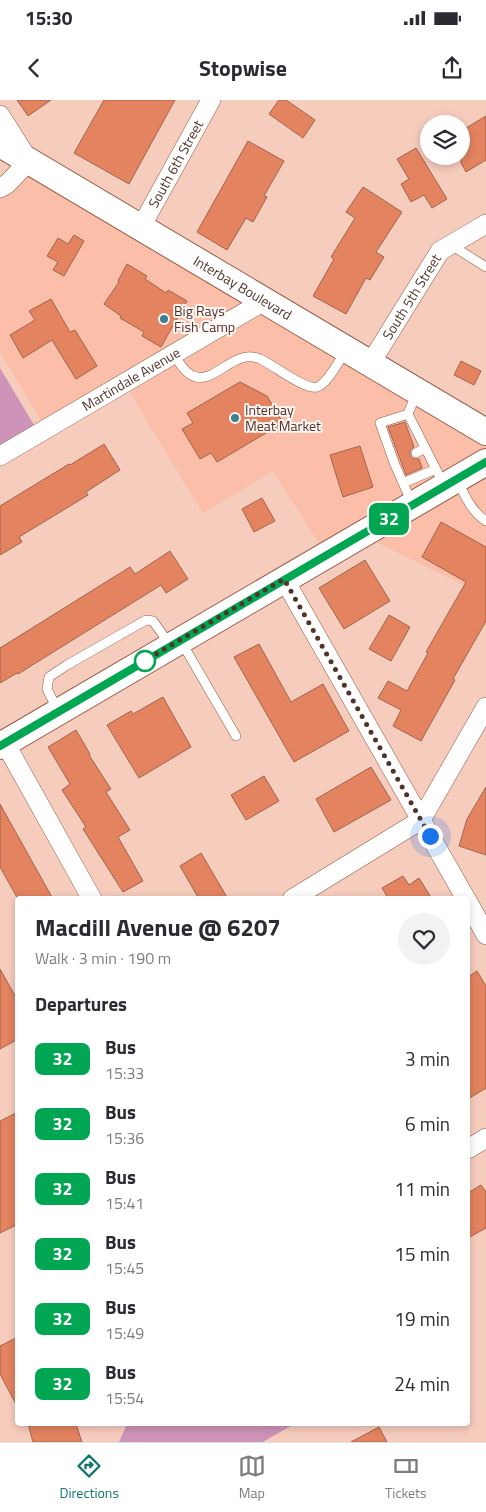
<!DOCTYPE html>
<html lang="en">
<head>
<meta charset="utf-8">
<style>
  :root { --surface:#fff; --page:#f2f2f3; --text:#2b2b33; --muted:#7c7c81; --line:#e1e1e2; --accent:#0f766e }
  body { margin:0; font-family:"Titillium Web",sans-serif; background:var(--page); color:var(--text); height:100vh; display:flex; flex-direction:column; font-size:19px; white-space:nowrap }
  * { box-sizing:border-box; margin:0 }
  p { font-size:16px; color:var(--muted) }
  .icon { flex:none; width:28px; height:28px; fill:none; stroke:currentColor; stroke-width:2; stroke-linecap:round; stroke-linejoin:round }
  .map { position:relative; flex:1; overflow:hidden }
  .panel { position:absolute; left:15px; top:796px; width:455px; height:530px; display:flex; flex-direction:column; background:var(--surface); border-radius:5px; box-shadow:0 2px 8px #0003 }
  .panel>* { flex:none }
  .badge { padding:0 10px; border-radius:8px; font-size:18px; line-height:32px }
  .controls { position:absolute; left:420px; top:15px; display:grid; gap:10px }
  .controls a { display:grid; place-items:center; width:50px; height:50px; border-radius:50%; background:var(--surface); box-shadow:0 2px 8px #0003; font-size:25px }
  .you { position:absolute; width:25px; height:25px; margin:-12px; border:4px solid #fff; border-radius:50%; background:#1a73e8; box-shadow:0 0 0 8px #1a73e833 }
  .map>.badge { position:absolute; translate:-50% -50%; box-shadow:0 0 0 2px #fff }
  h2 { padding:0 20px; font-size:19px; line-height:45px }
  .round { display:grid; place-items:center; flex:none; width:52px; height:52px; border-radius:26px; background:var(--page) }
  .headline { display:flex; align-items:center; justify-content:space-between; height:85px; padding:0 20px }
  h1 { font-size:24px; font-weight:700; line-height:38px }
  ul { padding:0; list-style:none }
  li { display:flex; align-items:center; gap:15px; height:65px; padding:0 20px }
  li div { flex:1 }
  li b { display:block; font-size:19px }
  li em { font-style:normal }
  li .badge { min-width:55px; font-weight:700; text-align:center }
  .status { display:flex; justify-content:space-between; align-items:center; height:35px; padding:0 25px; background:var(--surface); direction:ltr }
  .status svg { height:14px; fill:currentColor }
  header { display:flex; justify-content:space-between; align-items:center; height:65px; padding:0 20px; background:var(--surface); font-size:22px; font-weight:700 }
  .menu { display:flex; justify-content:space-around; align-items:center; height:70px; border-top:1px solid var(--line); background:var(--surface); font-size:14px; color:var(--muted) }
  .menu a { display:grid; justify-items:center; gap:2px }
  .menu .on { color:var(--accent) }
  .map>svg:first-child { display:block }
</style>
</head>
<body>
<div class="status"><b>15:30</b><svg viewBox="0 0 49 12"><path d="M0 12V9h3v3zM5 12V6h3v6zM10 12V3h3v9zM15 12V0h3v12zM26 1h20v11H26zM47 4h2v5h-2z"/></svg></div>
<header><svg class="icon" aria-label="back" viewBox="0 0 24 24"><path d="M15 5l-7 7 7 7"/></svg>Stopwise<svg class="icon" aria-label="share" viewBox="0 0 24 24"><path d="M12 15V3M7 8l5-5 5 5M5 13v7h14v-7"/></svg></header>
<div class="map">
<svg width="486" height="1342" viewBox="0 0 486 1342">
  <rect width="100%" height="100%" fill="#f6ccbd"/>
  <!-- built -->
  <path fill="#fbbea8" d="M 29,72 L 246,201 L 42,322 L 0,252 L 0,97 L 11,91 Z
    M 263,211 L 486,342 L 486,353 L 322,448 L 273,371 L 203,413 L 128,290 Z
    M 486,372 L 486,496 L 370,439 Z"/>
  <!-- green -->
  <path fill="#cd93b8" d="M 0,268 L 34,325 L 0,345 Z
    M 127,1324 L 294,1324 L 263,1342 L 119,1342 Z"/>
  <!-- building -->
  <path fill="#e3835f" stroke="#a2644e" d="M 17,0 L 51,0 L 28,16 Z
    M 104,0 L 175,0 L 129,84 L 74,53 Z
    M 279,0 L 286,0 L 315,20 L 303,38 L 269,14 Z
    M 486,16 L 486,60 L 466,72 L 461,63 L 461,31 Z
    M 248,41 L 284,61 L 264,96 L 267,97 L 253,122 L 246,118 L 227,150 L 197,132 Z
    M 416,48 L 447,99 L 432,108 L 424,95 L 411,102 L 401,84 L 409,79 L 397,59 Z
    M 363,87 L 402,112 L 376,152 L 384,157 L 370,180 L 366,178 L 346,214 L 313,196 L 334,159 L 331,157 L 355,118 L 346,112 Z
    M 74,135 L 84,141 L 64,176 L 53,170 L 58,162 L 47,156 L 58,138 L 68,144 Z
    M 127,164 L 147,176 L 145,179 L 166,193 L 168,190 L 187,201 L 161,247 L 142,236 L 144,232 L 120,218 L 121,216 L 104,204 L 119,182 L 118,181 Z
    M 51,199 L 70,232 L 75,230 L 97,266 L 76,279 L 52,240 L 23,258 L 10,235 L 35,220 L 29,211 Z
    M 461,261 L 481,271 L 474,285 L 454,275 Z
    M 240,282 L 267,296 L 283,323 L 217,362 L 211,353 L 200,359 L 182,329 L 193,323 L 187,313 Z
    M 405,322 L 414,347 L 410,350 L 410,356 L 413,359 L 419,359 L 422,368 L 406,375 L 388,327 Z
    M 104,344 L 120,370 L 86,392 L 88,395 L 19,437 L 22,442 L 0,455 L 0,406 L 69,364 L 70,365 Z
    M 360,346 L 373,387 L 343,397 L 330,355 Z
    M 262,398 L 275,421 L 254,432 L 242,409 Z
    M 441,422 L 486,447 L 486,521 L 453,579 L 455,580 L 421,641 L 393,626 L 401,610 L 378,598 L 388,581 L 407,591 L 428,553 L 426,552 L 466,482 L 422,457 Z
    M 170,451 L 188,479 L 166,493 L 161,485 L 18,574 L 17,573 L 0,583 L 0,548 L 130,467 L 135,474 Z
    M 365,460 L 390,501 L 344,529 L 319,488 Z
    M 389,515 L 410,527 L 391,561 L 369,549 Z
    M 259,544 L 291,602 L 323,584 L 349,631 L 294,662 L 234,557 Z
    M 163,597 L 191,647 L 139,678 L 107,625 L 131,611 L 133,614 Z
    M 76,630 L 90,654 L 89,655 L 111,689 L 106,692 L 130,730 L 118,737 L 143,781 L 123,792 L 83,729 L 86,727 L 62,690 L 70,684 L 48,647 Z
    M 371,667 L 391,700 L 334,732 L 316,699 Z
    M 264,676 L 279,701 L 246,720 L 231,695 Z
    M 486,687 L 486,755 L 459,746 L 467,719 Z
    M 0,704 L 53,799 L 18,799 L 0,767 Z
    M 201,753 L 228,799 L 199,799 L 180,766 Z
    M 403,776 L 409,785 L 419,778 L 432,799 L 387,799 L 388,798 L 382,788 Z
    M 0,869 L 18,901 L 18,939 L 0,949 Z
    M 477,871 L 486,886 L 486,988 L 468,999 L 468,877 Z
    M 18,1012 L 18,1124 L 0,1133 L 0,1021 Z
    M 481,1085 L 486,1092 L 486,1128 L 468,1138 L 468,1093 Z
    M 18,1237 L 18,1308 L 0,1274 L 0,1246 Z
    M 28,1324 L 76,1324 L 82,1342 L 33,1342 Z
    M 379,1327 L 387,1342 L 351,1342 Z"/>
  <g fill="none" stroke-linecap="round" stroke-linejoin="round">
    <!-- lane casing -->
    <g stroke="#965a44" stroke-width="10">
      <path id="lane" d="M 451,145 L 486,167
        M 173,254 C 178,260 182,268 187,272 C 211,293 232,246 260,259 C 272,264 306,291 317,287 C 327,284 339,261 345,252
        M 408,314 L 443,383
        M 416,353 L 425,348
        M 458,382 C 465,396 472,412 486,421
        M 403,383 L 436,369
        M 412,403 L 395,365 L 380,323 L 408,314 L 416,294
        M 182,543 L 236,636
        M 57,609 L 47,589 L 49,577 L 67,565 L 146,520 L 153,521 L 170,545"/>
    </g>
    <!-- street casing -->
    <g stroke="#965a44" stroke-width="20">
      <g id="street">
        <path d="M 0,15 L 29,61 L 7,84 L 0,88"/>
        <path id="s1" d="M 141,127 L 211,0"/>
        <path id="s2" d="M 370,264 L 440,151 L 486,124"/>
        <path id="s3" d="M 0,356 L 264,201"/>
        <path d="M 284,479 L 466,799"/>
        <path d="M 5,643 L 92,799"/>
        <path d="M 292,799 L 421,720 L 486,607"/>
        <path d="M 468,802 L 486,835"/>
        <path d="M 468,1049 L 486,1038"/>
      </g>
    </g>
    <!-- secondary casing -->
    <g stroke="#965a44" stroke-width="28">
      <g id="secondary">
        <path id="s4" d="M 0,44 L 486,332"/>
        <path d="M 0,646 L 486,362"/>
      </g>
    </g>
    <!-- lane -->
    <use href="#lane" stroke="#fff" stroke-width="9"/>
    <!-- street -->
    <use href="#street" stroke="#fff" stroke-width="19"/>
    <!-- secondary -->
    <use href="#secondary" stroke="#fff" stroke-width="26"/>
  </g>
  <g fill="none" stroke-linecap="round" stroke-linejoin="round">
    <!-- line casing -->
    <g stroke="#fff" stroke-width="11">
      <path id="line" d="M 0,646 L 486,362"/>
    </g>
    <!-- line -->
    <use href="#line" stroke="#00a651" stroke-width="8"/>
    <!-- walk -->
    <path stroke="#50342a" stroke-width="5" stroke-dasharray="0 9" d="M 145,561 L 139,564 L 284,479 L 430,736"/>
  </g>
  <!-- markers -->
  <g fill="#3e7e92" stroke="#fdf6f3" stroke-width="2">
    <circle cx="164" cy="219" r="5"/>
    <circle cx="235" cy="318" r="5"/>
  </g>
  <circle fill="#fff" stroke="#00a651" stroke-width="2.5" cx="145" cy="561" r="10"/>
  <g text-anchor="middle" stroke-width="4" stroke-linejoin="round" paint-order="stroke">
    <!-- street labels -->
    <g font-size="14" fill="#50342a" stroke="#fdf6f3">
      <text dy="5" stroke="none"><textPath href="#s1" startOffset="72">South 6th Street</textPath></text>
      <text dy="5" stroke="none"><textPath href="#s4" startOffset="282">Interbay Boulevard</textPath></text>
      <text dy="5" stroke="none"><textPath href="#s2" startOffset="79">South 5th Street</textPath></text>
      <text dy="5" stroke="none"><textPath href="#s3" startOffset="152">Martindale Avenue</textPath></text>
    </g>
    <!-- poi labels -->
    <g font-size="14" fill="#50342a" stroke="#fdf6f3" text-anchor="start">
      <text x="174" y="216">Big Rays<tspan x="174" dy="16">Fish Camp</tspan></text>
      <text x="245" y="315">Interbay<tspan x="245" dy="16">Meat Market</tspan></text>
    </g>
  </g>
</svg>
<div class="controls">
<a><svg class="icon" aria-label="layers" viewBox="0 0 24 24"><path d="M12 4l9 5-9 5-9-5zM3 14l9 5 9-5"/></svg></a>
</div>
<div class="you" style="left:430px;top:736px"></div>
<b class="badge" style="left:389px;top:419px;background:#00a651;color:#fff">32</b>
<section class="panel">
<div class="headline"><div><h1>Macdill Avenue @ 6207</h1><p>Walk · 3 min · 190 m</p></div><a class="round"><svg class="icon" aria-label="heart" viewBox="0 0 24 24"><path d="M12 20l-8-8c-3-5 5-10 8-4 3-6 11-1 8 4z"/></svg></a></div>
<h2>Departures</h2>
<ul>
<li><span class="badge" style="background:#00a651;color:#fff">32</span><div><b>Bus</b><p>15:33</p></div><em>3 min</em></li>
<li><span class="badge" style="background:#00a651;color:#fff">32</span><div><b>Bus</b><p>15:36</p></div><em>6 min</em></li>
<li><span class="badge" style="background:#00a651;color:#fff">32</span><div><b>Bus</b><p>15:41</p></div><em>11 min</em></li>
<li><span class="badge" style="background:#00a651;color:#fff">32</span><div><b>Bus</b><p>15:45</p></div><em>15 min</em></li>
<li><span class="badge" style="background:#00a651;color:#fff">32</span><div><b>Bus</b><p>15:49</p></div><em>19 min</em></li>
<li><span class="badge" style="background:#00a651;color:#fff">32</span><div><b>Bus</b><p>15:54</p></div><em>24 min</em></li>
</ul>
</section>
</div>
<nav class="menu">
<a class="on"><svg class="icon" aria-label="directions" viewBox="0 0 24 24"><path d="M12 3l9 9-9 9-9-9zM9 14v-3h6M13 9l2 2-2 2"/></svg>Directions</a>
<a><svg class="icon" aria-label="map" viewBox="0 0 24 24"><path d="M3 6l6-2 6 2 6-2v14l-6 2-6-2-6 2zM9 4v14M15 6v14"/></svg>Map</a>
<a><svg class="icon" aria-label="tickets" viewBox="0 0 24 24"><path d="M3 7h18v10H3zM15 7v10"/></svg>Tickets</a>
</nav>
</body>
</html>
